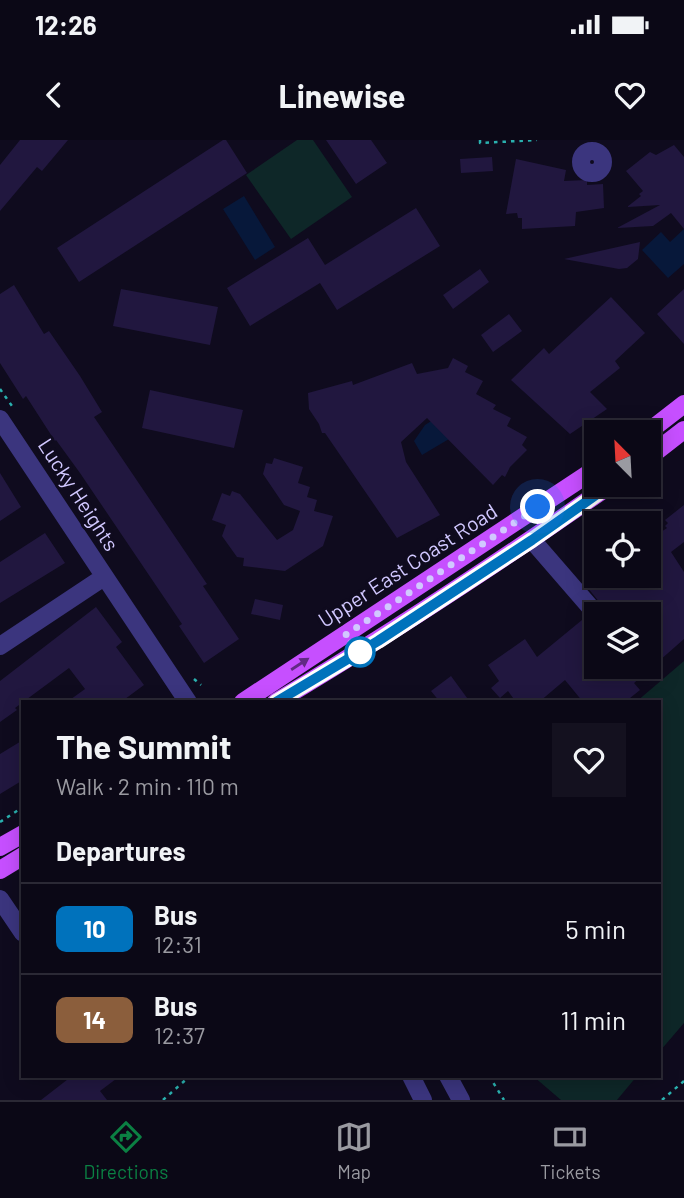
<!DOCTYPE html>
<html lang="en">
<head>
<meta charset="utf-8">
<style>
  :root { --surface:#0b0816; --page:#14111f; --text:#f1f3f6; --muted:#9a9aa1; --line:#2b2935; --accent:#0b8043 }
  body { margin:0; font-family:Barlow,sans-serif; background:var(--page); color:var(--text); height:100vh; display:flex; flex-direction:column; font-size:26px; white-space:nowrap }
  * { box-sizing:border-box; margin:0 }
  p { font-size:23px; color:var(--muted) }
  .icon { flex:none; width:38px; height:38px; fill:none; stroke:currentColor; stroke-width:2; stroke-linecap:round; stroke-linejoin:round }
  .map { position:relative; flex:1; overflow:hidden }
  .sheet { position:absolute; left:21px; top:560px; width:640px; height:378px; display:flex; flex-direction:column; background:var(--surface); border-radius:0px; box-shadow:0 4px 18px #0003,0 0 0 2px var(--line) }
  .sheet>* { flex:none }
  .badge { padding:0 14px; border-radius:10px; font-size:24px; line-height:46px }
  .needle { width:46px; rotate:336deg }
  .controls { position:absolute; left:584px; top:280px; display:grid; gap:14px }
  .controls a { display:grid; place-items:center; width:77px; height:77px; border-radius:0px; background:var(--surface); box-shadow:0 4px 18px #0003,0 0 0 2px var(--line); font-size:35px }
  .you { position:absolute; width:35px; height:35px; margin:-18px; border:5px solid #fff; border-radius:50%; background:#1a73e8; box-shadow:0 0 0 10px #1a73e833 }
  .map>.badge { position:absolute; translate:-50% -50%; box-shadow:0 0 0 4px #fff }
  h2 { padding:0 35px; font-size:26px; line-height:63px }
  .round { display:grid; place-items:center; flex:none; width:74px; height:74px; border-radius:0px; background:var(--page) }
  .summary { display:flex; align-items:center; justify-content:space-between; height:119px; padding:0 35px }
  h1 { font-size:33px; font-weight:700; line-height:52px }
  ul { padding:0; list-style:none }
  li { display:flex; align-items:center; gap:21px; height:91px; padding:0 35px; border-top:2px solid var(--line) }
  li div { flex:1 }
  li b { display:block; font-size:26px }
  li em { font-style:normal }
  li .badge { min-width:77px; font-weight:700; text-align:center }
  .status { display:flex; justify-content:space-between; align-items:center; height:49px; padding:0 35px; background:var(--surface); direction:ltr }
  .status svg { height:19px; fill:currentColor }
  header { display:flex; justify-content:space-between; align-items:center; height:91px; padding:0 35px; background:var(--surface); font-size:32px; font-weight:700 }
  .dock { display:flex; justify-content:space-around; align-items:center; height:98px; border-top:2px solid var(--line); background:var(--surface); font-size:19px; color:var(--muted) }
  .dock a { display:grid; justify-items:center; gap:4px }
  .dock .active { color:var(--accent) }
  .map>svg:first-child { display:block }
</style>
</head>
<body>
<div class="status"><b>12:26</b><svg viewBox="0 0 49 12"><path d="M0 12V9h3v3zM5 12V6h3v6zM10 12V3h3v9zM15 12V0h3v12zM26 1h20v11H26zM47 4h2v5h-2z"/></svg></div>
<header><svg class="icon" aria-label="back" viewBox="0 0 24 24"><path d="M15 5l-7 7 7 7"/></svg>Linewise<svg class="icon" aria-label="heart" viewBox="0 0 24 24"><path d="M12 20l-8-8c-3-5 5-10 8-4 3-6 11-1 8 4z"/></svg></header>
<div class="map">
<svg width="684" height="960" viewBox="0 0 684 960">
  <rect width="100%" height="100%" fill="#0f0b1e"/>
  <!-- green -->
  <path fill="#0e2728" d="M 297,0 L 313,0 L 352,57 L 291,99 L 246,35 Z
    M 684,521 L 684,883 L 660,911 L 660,562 L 636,562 Z
    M 533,936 L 637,936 L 617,960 L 561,960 Z"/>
  <!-- water -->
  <path fill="#07183a" d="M 244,56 L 275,107 L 255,120 L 223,69 Z
    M 684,89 L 684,124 L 668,138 L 642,110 L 661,92 L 670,102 Z
    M 436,278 L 449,299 L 422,315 L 414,301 L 425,285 Z"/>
  <!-- building -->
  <path fill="#21173f" d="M 20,0 L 68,0 L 42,31 L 37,27 L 0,71 L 0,25 Z
    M 223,0 L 226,0 L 247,33 L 79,142 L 57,108 Z
    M 326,0 L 371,0 L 387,23 L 356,44 Z
    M 674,5 L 684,17 L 684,89 L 671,73 L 653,86 L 617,88 L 660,65 L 627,67 L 641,56 L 639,54 L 643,51 L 626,31 L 650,12 L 656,15 Z
    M 492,17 L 493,31 L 461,33 L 460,19 Z
    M 516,19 L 566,30 L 564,41 L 587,40 L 587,45 L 603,44 L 604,68 L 576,72 L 575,86 L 522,89 L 522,78 L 518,78 L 517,73 L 506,74 Z
    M 416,68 L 440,106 L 337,170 L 320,143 L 250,186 L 227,148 L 308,98 L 325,125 Z
    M 640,102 L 638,119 L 627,128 L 619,129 L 564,119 Z
    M 480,129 L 489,142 L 453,169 L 443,155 Z
    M 14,145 L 44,194 L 49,191 L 80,236 L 102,272 L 94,277 L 207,444 L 203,446 L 239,499 L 204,523 L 179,486 L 182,484 L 80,333 L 56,300 L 55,301 L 26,256 L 23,259 L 0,223 L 0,154 Z
    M 121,149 L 218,167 L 210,205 L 113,186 Z
    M 684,149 L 684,204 L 657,174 Z
    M 611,157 L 645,193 L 615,221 L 620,228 L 590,252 L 607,269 L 570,294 L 511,240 L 544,208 L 549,214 Z
    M 509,174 L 522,191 L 493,212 L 481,195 Z
    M 453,218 L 468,226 L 465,232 L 483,241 L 476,254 L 496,265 L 493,269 L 511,278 L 507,286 L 527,297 L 522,305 L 527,310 L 510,327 L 505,337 L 502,335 L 493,345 L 427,278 L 401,302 L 406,322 L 440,375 L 397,398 L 325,293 L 322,293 L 319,284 L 309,269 L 308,253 L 352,241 L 353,245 L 412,223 L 417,234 L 448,228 Z
    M 150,250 L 243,270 L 234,308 L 142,288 Z
    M 274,318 L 303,327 L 298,343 L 310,347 L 307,357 L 317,360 L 314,371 L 333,376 L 323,406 L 285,431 L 243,426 L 244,418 L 237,417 L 222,396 L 226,385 L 212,380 L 222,353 L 230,356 L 232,351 L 240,354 L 277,400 L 293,390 L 300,371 L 284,365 L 263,334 L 266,323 L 272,324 Z
    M 0,333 L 21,367 L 0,381 Z
    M 684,365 L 684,402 L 671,412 L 684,432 L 684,499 L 634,543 L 640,550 L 625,562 L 583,562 L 565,540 L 539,562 L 516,562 L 508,551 L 500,558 L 491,548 L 499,541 L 488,525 L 525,499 L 537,517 L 582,480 L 597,498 L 597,527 L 649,527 L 649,474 L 609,474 L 583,442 L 590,436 L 649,436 L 649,400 L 667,388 L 665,386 L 668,383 L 665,380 Z
    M 45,393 L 65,423 L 0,463 L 0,422 Z
    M 255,459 L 283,465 L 280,480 L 251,474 Z
    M 96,467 L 122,502 L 116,507 L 144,545 L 121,562 L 67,562 L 85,549 L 69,528 L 15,568 L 17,570 L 0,582 L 0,541 Z
    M 451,536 L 470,562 L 440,562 L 431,551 Z
    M 23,600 L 23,640 L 0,654 L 0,614 Z
    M 72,936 L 120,936 L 100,951 L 107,960 L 41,960 Z"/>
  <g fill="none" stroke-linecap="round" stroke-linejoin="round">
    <!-- path -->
    <path stroke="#2ab1af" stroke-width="2.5" stroke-dasharray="3.5 5" stroke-linecap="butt" d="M 480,0 L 480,3 L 537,0
      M 0,249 L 12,266
      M 194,539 L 201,545
      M 0,682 L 23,667
      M 489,936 L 504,960
      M 163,960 L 190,936
      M 662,960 L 684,941"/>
    <!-- minor -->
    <path stroke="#3b357e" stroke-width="18" d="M581 22a11 11 0 1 1 22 0a11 11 0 1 1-22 0Z
      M 0,279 L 188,562
      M 532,400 L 597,475
      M 0,506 L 104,437
      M 0,759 L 23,793
      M 411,936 L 423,960
      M 448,936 L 461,960"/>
    <!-- major -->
    <path stroke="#c64fff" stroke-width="18" d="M 648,292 L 684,264
      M 649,317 L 684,290
      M 243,562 L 597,328
      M 276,562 C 390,494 501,421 610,345
      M 0,707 L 23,694
      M 0,730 L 23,716"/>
  </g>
  <!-- one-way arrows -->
  <defs><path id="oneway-solid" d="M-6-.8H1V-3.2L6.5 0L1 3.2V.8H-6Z" transform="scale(1.75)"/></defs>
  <use fill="#612a83" href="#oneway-solid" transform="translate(300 524) rotate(-33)"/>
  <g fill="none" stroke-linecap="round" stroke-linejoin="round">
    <!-- line casing -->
    <g stroke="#fff" stroke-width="16">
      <path id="line" d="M 276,562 L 378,501 L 532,400 L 610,345"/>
    </g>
    <!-- line -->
    <use href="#line" stroke="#0072bc" stroke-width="10"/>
    <!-- walk -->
    <path stroke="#d1c8ff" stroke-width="7" stroke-dasharray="0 12.6" d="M 360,512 L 344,496 L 538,367"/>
  </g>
  <!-- markers -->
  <circle fill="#fff" stroke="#0072bc" stroke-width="3.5" cx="360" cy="512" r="14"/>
  <g text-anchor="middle" stroke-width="6" stroke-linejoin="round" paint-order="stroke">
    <!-- street labels -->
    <g font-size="21" fill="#d1c8ff" stroke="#0f0b1e">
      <text transform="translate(78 355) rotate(57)" y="7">Lucky Heights</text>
      <text transform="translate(408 426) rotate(-33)" y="7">Upper East Coast Road</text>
    </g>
  </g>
</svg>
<div class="controls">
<a><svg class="needle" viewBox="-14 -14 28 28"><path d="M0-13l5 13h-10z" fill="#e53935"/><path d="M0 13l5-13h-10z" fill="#9a9aa1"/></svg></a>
<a><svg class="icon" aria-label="locate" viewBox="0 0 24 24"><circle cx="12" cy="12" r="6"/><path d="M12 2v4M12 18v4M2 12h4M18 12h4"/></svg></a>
<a><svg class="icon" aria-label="layers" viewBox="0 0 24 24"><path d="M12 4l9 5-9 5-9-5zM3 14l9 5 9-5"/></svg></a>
</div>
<div class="you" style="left:538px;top:367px"></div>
<section class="sheet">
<div class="summary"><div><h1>The Summit</h1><p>Walk · 2 min · 110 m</p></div><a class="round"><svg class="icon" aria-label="heart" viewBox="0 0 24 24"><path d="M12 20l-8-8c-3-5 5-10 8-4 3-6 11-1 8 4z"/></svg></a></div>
<h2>Departures</h2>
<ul>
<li><span class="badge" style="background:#0072bc;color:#fff">10</span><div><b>Bus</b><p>12:31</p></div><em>5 min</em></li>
<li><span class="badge" style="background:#8b5e3c;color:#fff">14</span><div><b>Bus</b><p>12:37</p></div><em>11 min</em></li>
</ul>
</section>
</div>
<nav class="dock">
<a class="active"><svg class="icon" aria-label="directions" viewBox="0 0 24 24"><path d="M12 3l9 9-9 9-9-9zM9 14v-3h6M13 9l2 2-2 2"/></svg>Directions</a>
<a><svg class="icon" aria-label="map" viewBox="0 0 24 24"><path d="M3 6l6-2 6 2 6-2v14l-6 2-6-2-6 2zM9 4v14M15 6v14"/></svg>Map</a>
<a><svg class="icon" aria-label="tickets" viewBox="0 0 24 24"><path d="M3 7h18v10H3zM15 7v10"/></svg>Tickets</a>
</nav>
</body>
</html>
